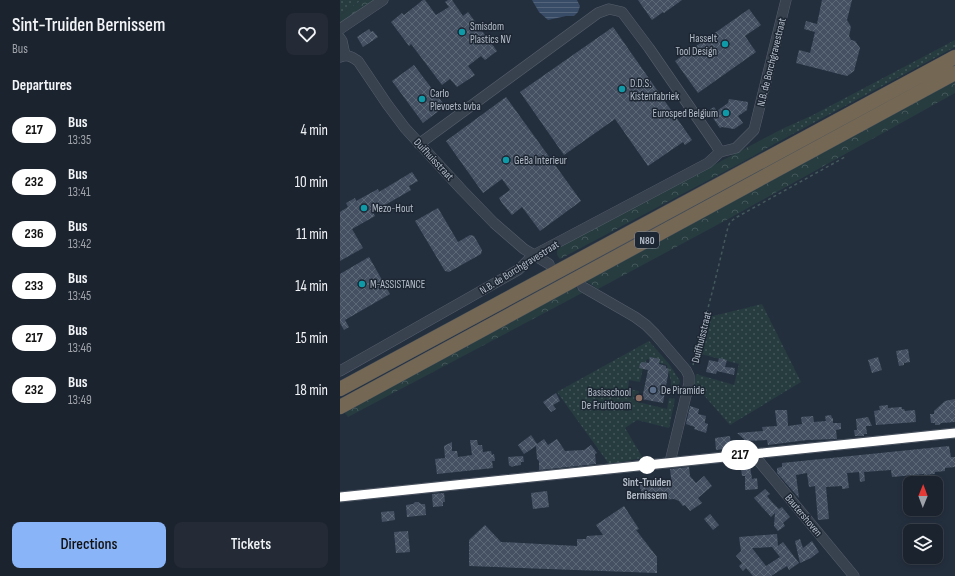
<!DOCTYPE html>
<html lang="en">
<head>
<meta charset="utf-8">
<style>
  :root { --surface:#1b232e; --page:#242b36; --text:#f1f3f6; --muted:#a0a4aa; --line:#39404a; --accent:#8ab4f8 }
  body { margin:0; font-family:"Sofia Sans Condensed",sans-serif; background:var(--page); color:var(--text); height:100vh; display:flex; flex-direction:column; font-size:15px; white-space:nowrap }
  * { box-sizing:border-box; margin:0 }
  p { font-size:13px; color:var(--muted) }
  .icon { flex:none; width:22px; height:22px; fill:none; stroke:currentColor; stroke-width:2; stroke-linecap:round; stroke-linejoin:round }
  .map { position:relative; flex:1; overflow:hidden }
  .side { display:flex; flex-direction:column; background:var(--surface); width:340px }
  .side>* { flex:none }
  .badge { padding:0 8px; border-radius:13px; font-size:14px; line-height:26px }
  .needle { width:26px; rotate:1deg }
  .controls { position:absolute; left:563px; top:476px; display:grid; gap:8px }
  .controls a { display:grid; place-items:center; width:40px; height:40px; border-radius:8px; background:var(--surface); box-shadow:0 2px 6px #0003,0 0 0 1px var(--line); font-size:20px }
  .map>.badge { position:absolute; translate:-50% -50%; box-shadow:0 0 0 2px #fff }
  h2 { padding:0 12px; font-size:15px; line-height:36px }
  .round { display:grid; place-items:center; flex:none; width:42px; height:42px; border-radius:8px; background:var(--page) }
  .head { display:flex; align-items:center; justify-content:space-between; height:68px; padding:0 12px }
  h1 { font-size:19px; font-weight:600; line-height:30px }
  .action { display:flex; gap:8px; margin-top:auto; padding:8px 12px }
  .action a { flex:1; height:46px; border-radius:8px; background:var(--accent); color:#111; font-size:16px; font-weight:600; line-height:46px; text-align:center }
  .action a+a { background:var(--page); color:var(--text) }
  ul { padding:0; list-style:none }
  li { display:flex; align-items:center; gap:12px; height:52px; padding:0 12px }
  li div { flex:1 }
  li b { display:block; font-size:15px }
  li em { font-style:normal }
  li .badge { min-width:44px; font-weight:700; text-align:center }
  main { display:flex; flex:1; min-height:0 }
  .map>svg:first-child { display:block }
</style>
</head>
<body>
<main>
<section class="side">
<div class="head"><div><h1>Sint-Truiden Bernissem</h1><p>Bus</p></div><a class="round"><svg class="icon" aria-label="heart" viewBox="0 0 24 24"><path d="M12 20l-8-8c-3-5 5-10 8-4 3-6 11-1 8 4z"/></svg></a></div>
<h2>Departures</h2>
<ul>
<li><span class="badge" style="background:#fff;color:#111">217</span><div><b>Bus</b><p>13:35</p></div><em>4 min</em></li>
<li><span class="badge" style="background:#fff;color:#111">232</span><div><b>Bus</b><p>13:41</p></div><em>10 min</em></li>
<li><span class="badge" style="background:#fff;color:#111">236</span><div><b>Bus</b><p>13:42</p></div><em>11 min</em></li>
<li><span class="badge" style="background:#fff;color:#111">233</span><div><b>Bus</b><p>13:45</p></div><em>14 min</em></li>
<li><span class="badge" style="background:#fff;color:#111">217</span><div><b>Bus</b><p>13:46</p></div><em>15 min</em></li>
<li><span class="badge" style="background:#fff;color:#111">232</span><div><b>Bus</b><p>13:49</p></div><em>18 min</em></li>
</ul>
<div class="action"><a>Directions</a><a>Tickets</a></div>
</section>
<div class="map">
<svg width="615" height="576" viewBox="0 0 615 576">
  <defs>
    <pattern id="grass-dots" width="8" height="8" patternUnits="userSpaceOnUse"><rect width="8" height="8" fill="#263c3f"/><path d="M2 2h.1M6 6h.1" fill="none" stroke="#435659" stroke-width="1.8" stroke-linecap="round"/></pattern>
    <pattern id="forest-crowns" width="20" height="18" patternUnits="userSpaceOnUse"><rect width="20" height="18" fill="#263c3f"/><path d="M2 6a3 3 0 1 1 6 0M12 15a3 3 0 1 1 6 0" fill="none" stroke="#435659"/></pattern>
    <pattern id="water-rules" width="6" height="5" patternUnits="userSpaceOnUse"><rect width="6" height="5" fill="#394c67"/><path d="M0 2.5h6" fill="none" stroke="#53647b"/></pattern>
    <pattern id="building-cross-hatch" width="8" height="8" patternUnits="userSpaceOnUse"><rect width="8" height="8" fill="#455162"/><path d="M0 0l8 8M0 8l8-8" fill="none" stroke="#5d6877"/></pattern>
  </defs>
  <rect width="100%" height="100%" fill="#242f3e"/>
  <!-- grass -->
  <path fill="url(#grass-dots)" d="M 0,0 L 22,0 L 0,15 Z
    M 615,40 L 615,47 L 449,136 L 442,129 L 473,115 Z
    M 422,304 L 461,382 L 390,425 L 354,384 L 356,374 L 394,385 L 399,364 L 361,354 L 369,317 Z
    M 309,341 L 329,364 L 340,381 L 337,390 L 331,389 L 331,381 L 327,365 L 307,359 L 302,372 L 300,382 L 289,380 L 288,389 L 299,391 L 298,402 L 327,409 L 329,398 L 335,399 L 329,428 L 297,420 L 285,428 L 303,458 L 269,464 L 217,392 Z"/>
  <!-- forest -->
  <path fill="url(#forest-crowns)" d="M 22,0 L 38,0 L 0,24 L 0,15 Z
    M 615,80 L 615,93 L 390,218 L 258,289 L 246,281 Z
    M 442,129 L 449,136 L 397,165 L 220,259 C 217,256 216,253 218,248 L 241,235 L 387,158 Z
    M 235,287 L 242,293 L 8,417 L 4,412 Z"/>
  <!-- water -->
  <path fill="url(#water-rules)" d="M 192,0 L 237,0 L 240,6 L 238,12 L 234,16 L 226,16 L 208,20 L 199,12 Z"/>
  <!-- building -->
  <path fill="url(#building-cross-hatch)" fill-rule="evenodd" d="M 83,0 L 85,0 L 96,15 L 109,7 L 105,2 L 108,0 L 112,0 L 123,16 L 128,12 L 157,51 L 145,60 L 141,56 L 128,66 L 135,75 L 117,87 L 110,79 L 102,85 L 71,44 L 69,46 L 51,22 L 62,13 L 64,15 Z
    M 298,0 L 342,0 L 324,13 L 323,12 L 312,20 Z
    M 482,0 L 512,0 L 507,20 L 511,27 L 509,36 L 511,40 L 515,41 L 520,48 L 514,71 L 507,76 L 456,63 L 459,50 L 470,53 L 475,32 L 464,29 L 466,21 L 477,24 Z
    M 409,9 L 421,25 L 405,36 L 416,52 L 358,93 L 335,61 Z
    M 273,27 L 352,140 L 345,145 L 343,142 L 308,166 L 275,119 L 224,155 L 180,92 Z
    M 29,29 L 31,32 L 33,31 L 38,37 L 23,47 L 17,37 Z
    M 74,65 L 105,106 L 83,123 L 52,81 Z
    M 166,97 L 241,201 L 200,231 L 182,207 L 172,215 L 162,203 L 159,198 L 170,190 L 162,179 L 143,193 L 106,141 Z
    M 389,99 L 408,102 L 407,110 L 398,116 L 403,123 L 394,129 L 382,127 L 380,128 L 368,111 L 374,107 L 377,111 L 388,103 Z
    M 72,172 L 78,181 L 69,186 L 71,190 L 33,212 L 35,216 L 12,229 L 23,248 L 0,261 L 0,212 L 8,207 L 6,203 L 15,198 L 16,201 L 38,189 L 39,192 Z
    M 98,208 L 118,242 L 130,235 L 134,236 L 142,250 L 141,254 L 109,272 L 105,271 L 75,221 Z
    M 29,257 L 50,294 L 5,320 L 9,327 L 4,330 L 0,323 L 0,274 Z
    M 568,349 L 570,362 L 564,363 L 564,365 L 559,366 L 556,351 Z
    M 310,357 L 320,359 L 319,364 L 326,366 L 326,368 L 329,369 L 323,403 L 302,399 L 308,370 L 299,368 L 300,364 L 302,362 L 309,363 Z
    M 538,357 L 542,370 L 532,373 L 528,360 Z
    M 379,358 L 387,360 L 385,367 L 395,368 L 394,375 L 377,371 L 376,374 L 366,372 L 369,360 L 378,362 Z
    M 216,393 L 220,401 L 213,405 L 216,409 L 211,412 L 203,402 Z
    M 615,399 L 615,422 L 601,423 L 599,425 L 595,425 L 595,423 L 591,423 L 590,414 L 594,414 L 594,411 L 605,401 Z
    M 548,405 L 548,408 L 562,407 L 562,409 L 564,409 L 565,411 L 575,410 L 576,422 L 536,425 L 534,411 L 540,410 L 539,406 Z
    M 350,406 L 359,409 L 358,414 L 366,416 L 365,421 L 365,423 L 368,424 L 366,433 L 354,429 L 355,427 L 346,424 Z
    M 435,410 L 447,410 L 448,426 L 462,424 L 461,417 L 473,416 L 474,422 L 486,421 L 485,416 L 491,415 L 492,418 L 493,418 L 493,423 L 501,423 L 501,429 L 496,430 L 497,439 L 467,440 L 428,445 L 427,440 L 404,441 L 404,439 L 397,433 L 423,431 L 422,427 L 437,426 Z
    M 528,417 L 532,426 L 526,426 L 527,434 L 524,434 L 524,436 L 515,436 L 514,430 L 517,430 L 516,419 Z
    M 191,435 L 197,444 L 204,439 L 208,445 L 217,439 L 225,451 L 244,450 L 251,445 L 257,453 L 255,454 L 256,464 L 199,470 L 199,461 L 197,459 L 196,446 L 184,454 L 178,445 Z
    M 390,436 L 391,448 L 376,450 L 375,438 Z
    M 130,440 L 137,440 L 138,445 L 142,445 L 143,452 L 151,451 L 152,455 L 154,454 L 155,461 L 152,461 L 153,468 L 97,474 L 95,459 L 105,458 L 104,446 L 112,442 L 112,451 L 117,451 L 118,457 L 132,455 Z
    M 609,446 L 611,457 L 615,457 L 615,467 L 605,468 L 605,471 L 595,472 L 595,474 L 584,475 L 584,474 L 552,477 L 551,470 L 524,472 L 525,481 L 520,482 L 519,472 L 507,473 L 509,488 L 502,489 L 502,486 L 486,487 L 489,519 L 478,520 L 475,486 L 469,487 L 467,473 L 456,475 L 459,498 L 437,473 L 437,468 L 442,467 L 442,463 Z
    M 183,456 L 184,462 L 181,462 L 181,465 L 174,466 L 172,467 L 169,465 L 168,457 Z
    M 410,466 L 412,479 L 417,478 L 418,489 L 405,490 L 405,476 L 402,476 L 401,467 Z
    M 349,467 L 350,476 L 356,483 L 364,476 L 372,486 L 358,498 L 362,503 L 350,511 L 345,505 L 343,506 L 339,501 L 334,499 L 320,500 L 320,498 L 303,500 L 301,489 L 300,489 L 300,484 L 313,482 L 313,487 L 332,485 L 330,469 Z
    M 425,489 L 430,494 L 427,496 L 432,502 L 439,509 L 442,507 L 450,517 L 443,523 L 445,526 L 438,531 L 434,526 L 435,513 L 431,517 L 414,498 Z
    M 207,491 L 209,507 L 193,509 L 191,493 Z
    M 104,493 L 105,502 L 103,502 L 103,506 L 93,507 L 92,494 Z
    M 75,502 L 78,502 L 81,504 L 85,504 L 86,515 L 67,517 L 66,505 L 73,504 Z
    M 284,506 L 299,529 L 296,530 L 317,557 L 317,573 L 129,566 L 129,540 L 145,525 L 161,542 L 237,546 L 237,539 L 246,539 L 247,536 L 263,535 L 256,525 Z
    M 54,511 L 55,520 L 42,522 L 41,512 Z
    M 370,514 L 379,525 L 373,530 L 364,519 Z
    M 68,531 L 70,552 L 56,553 L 54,532 Z
    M 437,534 L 438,546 L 443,542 L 459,563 L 449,570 L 447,566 L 431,576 L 413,576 L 406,568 L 403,571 L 399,566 L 402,563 L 396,556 L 401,551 L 399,537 ZM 432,547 L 440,557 L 426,566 L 412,548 Z
    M 460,539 L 463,548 L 472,541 L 479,552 L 471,558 L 460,563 L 455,541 Z"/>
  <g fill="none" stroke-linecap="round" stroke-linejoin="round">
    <!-- minor casing -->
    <g stroke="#565f6c" stroke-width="11">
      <path id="minor" d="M 0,29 L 43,0
        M 0,38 L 2,41 L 5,55
        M 0,57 C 8,54 12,57 18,61 L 47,104 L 65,128 L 122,190 L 154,223 L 184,249 L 209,264
        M 79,144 L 258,13 L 269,9 L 282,12 L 309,48 L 376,145 L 380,152
        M 243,287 L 295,317 L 306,325 L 315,334 L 346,370 L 349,376 L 349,383 L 330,462
        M 0,371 L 178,270 C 184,265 188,259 194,255 L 368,163 L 380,152 L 396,148 L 414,130 L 446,0
        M 413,454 L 514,576
        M 0,497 L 615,433"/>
    </g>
    <!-- highway casing -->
    <g stroke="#434c59" stroke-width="15">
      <path id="highway" d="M 0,389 L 615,57
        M 0,407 L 615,73"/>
    </g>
    <!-- path -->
    <path stroke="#44595c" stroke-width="1.5" stroke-dasharray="3 3" stroke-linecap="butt" d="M 353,365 L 373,289 L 388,227 L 390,222 L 397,217 L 505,157"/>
    <!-- minor -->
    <use href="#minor" stroke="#38414e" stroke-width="10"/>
    <!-- highway -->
    <use href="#highway" stroke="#746855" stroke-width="14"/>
  </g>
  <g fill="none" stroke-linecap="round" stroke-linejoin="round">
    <!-- line casing -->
    <g stroke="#fff" stroke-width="9">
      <path id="line" d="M 0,497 L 615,433"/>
    </g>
    <!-- line -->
    <use href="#line" stroke="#fff" stroke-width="6"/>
  </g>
  <!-- markers -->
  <g fill="#0f9aa8" stroke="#1d2633" stroke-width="1.5">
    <circle cx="122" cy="32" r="4"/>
    <circle cx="385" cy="44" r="4"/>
    <circle cx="282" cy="89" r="4"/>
    <circle cx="82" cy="99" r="4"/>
    <circle cx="386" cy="113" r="4"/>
    <circle cx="166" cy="160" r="4"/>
    <circle cx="24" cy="208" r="4"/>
    <circle cx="22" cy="284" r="4"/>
  </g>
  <circle fill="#5c6f8a" stroke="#1d2633" stroke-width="1.5" cx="313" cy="390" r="4"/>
  <circle fill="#8d6e63" stroke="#1d2633" stroke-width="1.5" cx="299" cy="398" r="4"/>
  <circle fill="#fff" stroke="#fff" stroke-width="2" cx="307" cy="465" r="8"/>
  <g text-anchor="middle" stroke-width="3" stroke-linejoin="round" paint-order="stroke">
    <!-- shield labels -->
    <rect fill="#1d2633" stroke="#878f9c" stroke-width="1" x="295" y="232" width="24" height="16" rx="3"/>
    <g font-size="10" font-weight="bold" fill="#b4bcc9">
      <text x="307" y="244">N80</text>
    </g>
    <!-- poi labels -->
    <g font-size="11" fill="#b4bcc9" stroke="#1d2633" text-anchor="start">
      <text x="130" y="30">Smisdom<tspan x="130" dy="13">Plastics NV</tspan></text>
      <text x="377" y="42" text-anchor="end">Hasselt<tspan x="377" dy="13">Tool Design</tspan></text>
      <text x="290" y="87">D.D.S.<tspan x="290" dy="13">Kistenfabriek</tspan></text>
      <text x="90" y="97">Carlo<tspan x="90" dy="13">Plevoets bvba</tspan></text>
      <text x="378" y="117" text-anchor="end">Eurosped Belgium</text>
      <text x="174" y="164">GeBa Interieur</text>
      <text x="32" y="212">Mezo-Hout</text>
      <text x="30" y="288">M-ASSISTANCE</text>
      <text x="321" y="394">De Piramide</text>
      <text x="291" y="396" text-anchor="end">Basisschool<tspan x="291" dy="13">De Fruitboom</tspan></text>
    </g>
    <!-- street labels -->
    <g font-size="11" fill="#b4bcc9" stroke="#1d2633">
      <text transform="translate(431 62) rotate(-76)" y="4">N.B. de Borchgravestraat</text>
      <text transform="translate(94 159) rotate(47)" y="4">Duifhuisstraat</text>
      <text transform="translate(179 267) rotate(-32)" y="4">N.B. de Borchgravestraat</text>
      <text transform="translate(361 337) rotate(-76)" y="4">Duifhuisstraat</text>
      <text transform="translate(464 515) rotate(50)" y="4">Bautershoven</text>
    </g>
    <!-- stop labels -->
    <g font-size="11" font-weight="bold" fill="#b4bcc9" stroke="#1d2633">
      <text x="307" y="486">Sint-Truiden<tspan x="307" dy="13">Bernissem</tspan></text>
    </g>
  </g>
</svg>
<div class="controls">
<a><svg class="needle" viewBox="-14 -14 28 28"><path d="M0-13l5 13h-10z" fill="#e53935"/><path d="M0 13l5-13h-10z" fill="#a0a4aa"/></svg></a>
<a><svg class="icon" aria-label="layers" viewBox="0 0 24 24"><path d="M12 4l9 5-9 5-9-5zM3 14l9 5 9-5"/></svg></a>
</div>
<b class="badge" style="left:400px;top:455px;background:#fff;color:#111">217</b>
</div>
</main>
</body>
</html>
